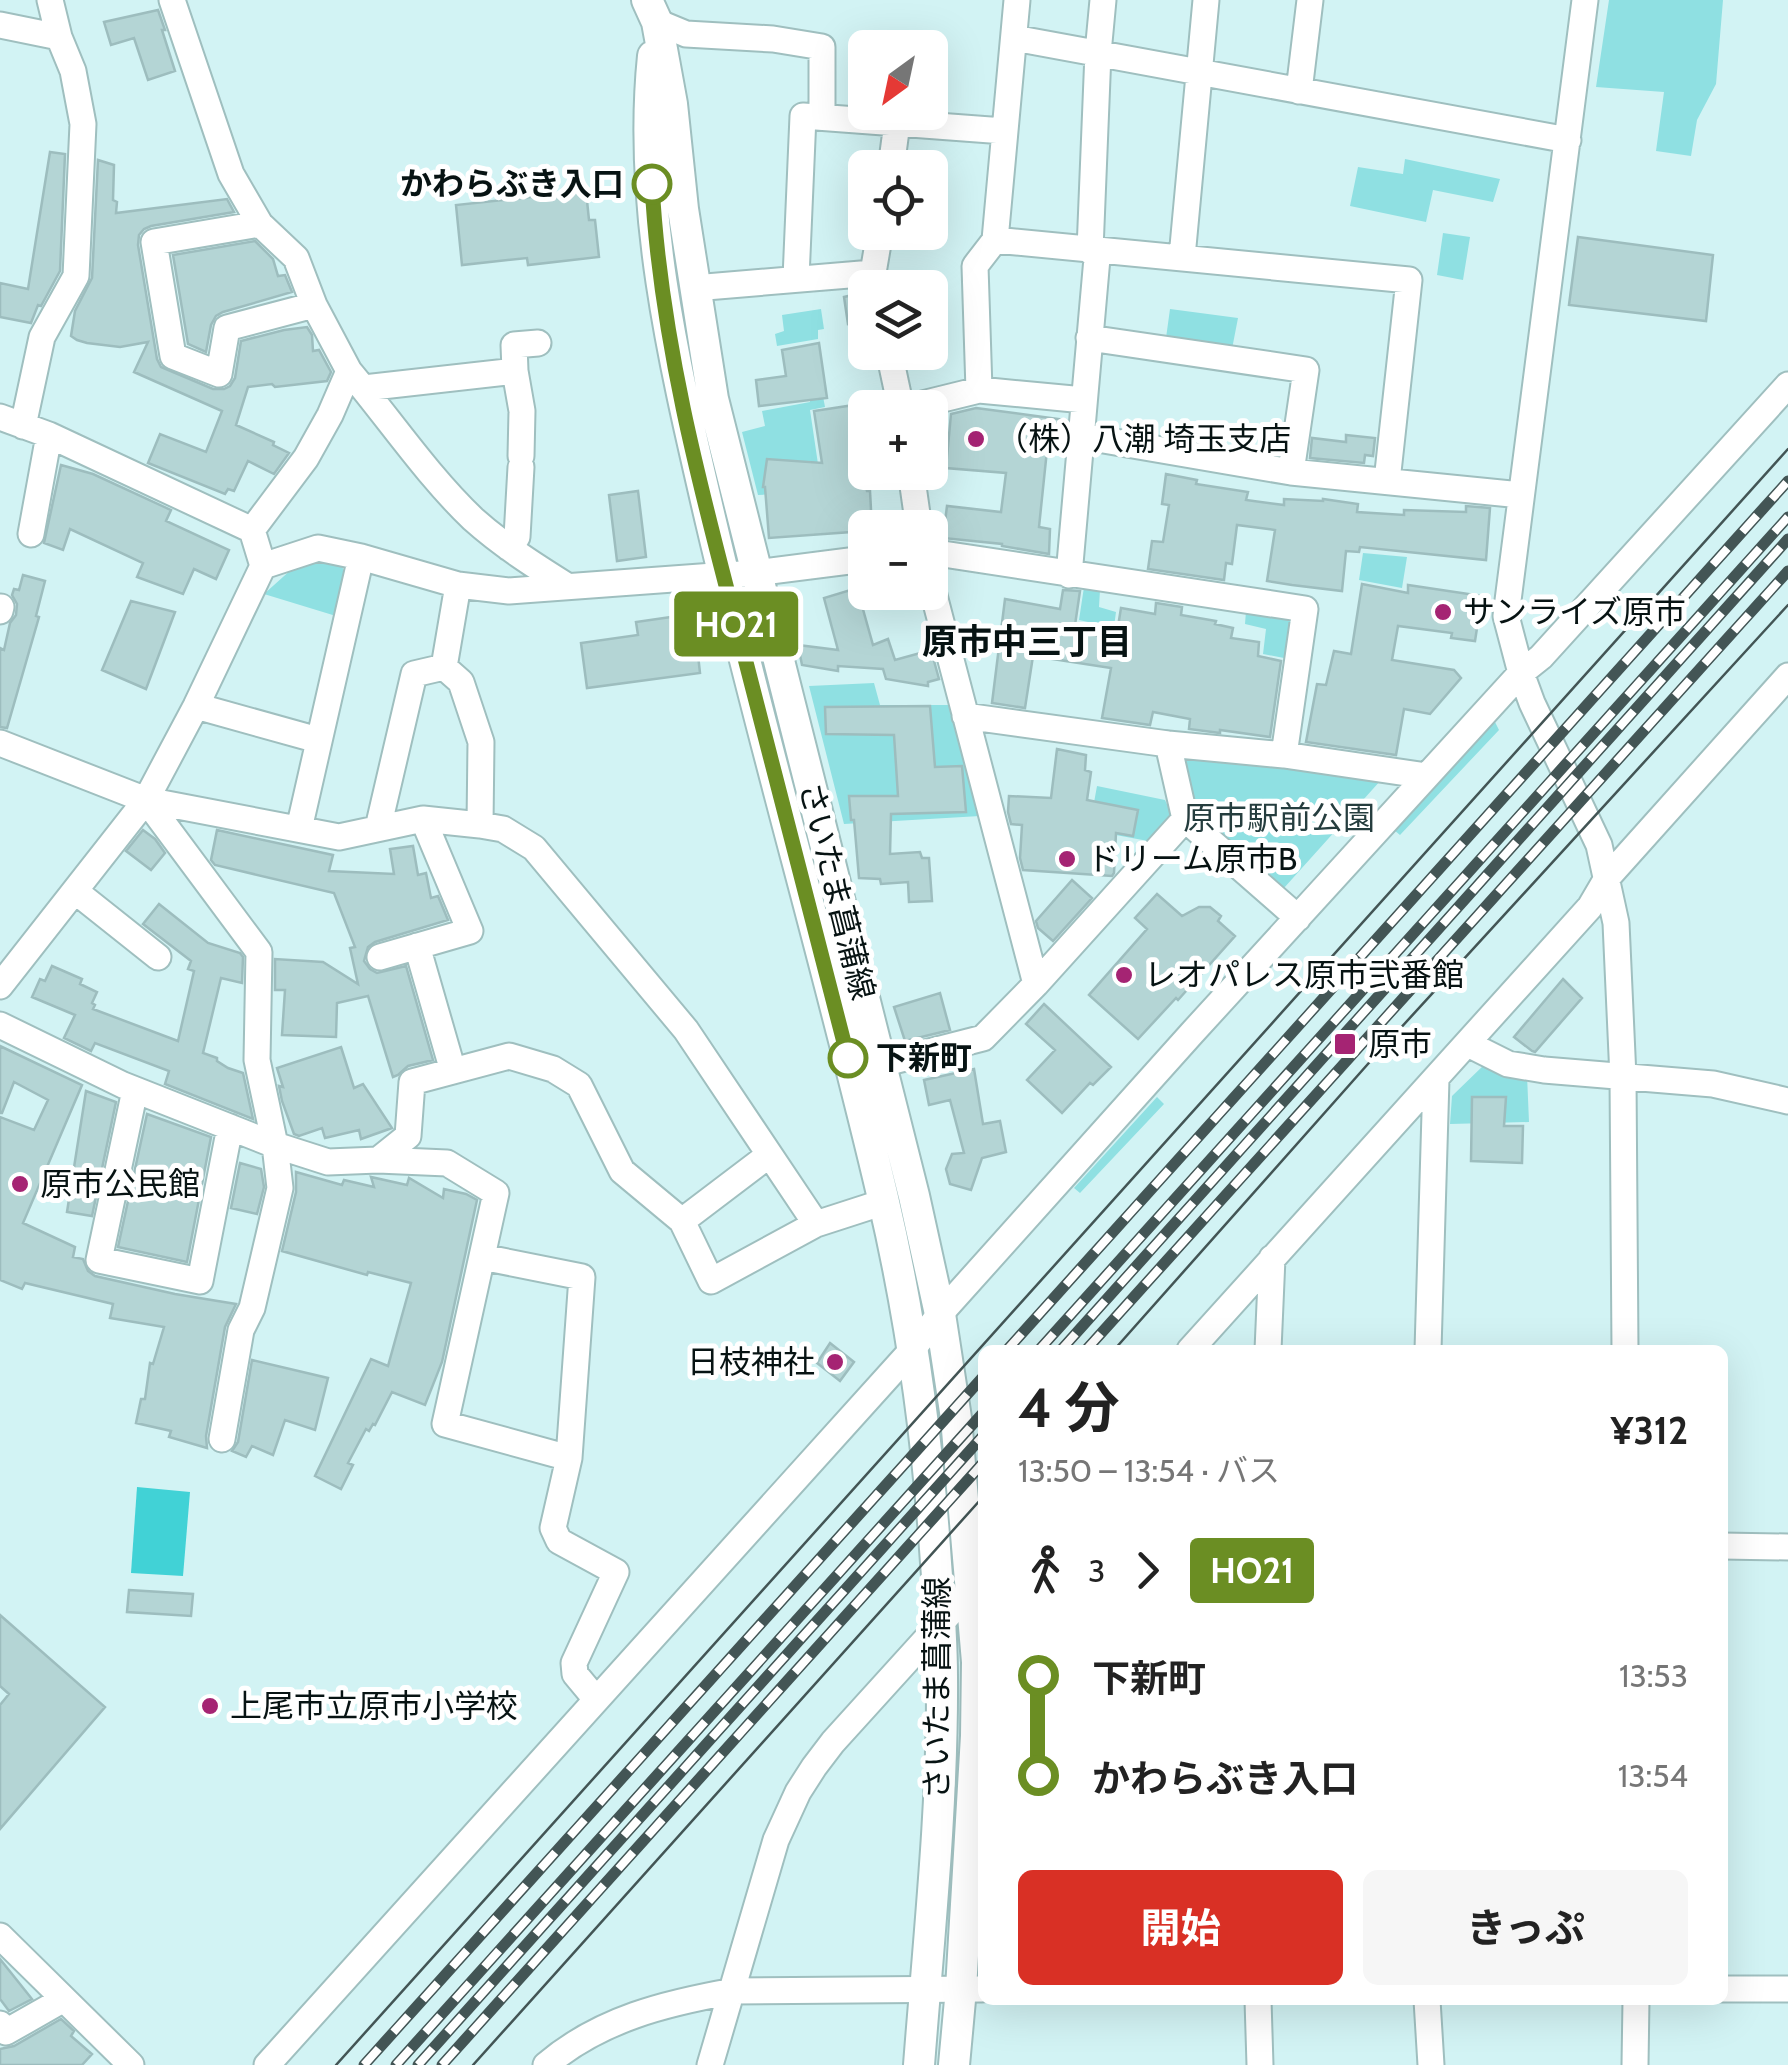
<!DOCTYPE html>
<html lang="ja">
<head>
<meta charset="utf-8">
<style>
  :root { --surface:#fff; --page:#f6f6f6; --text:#222; --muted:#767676; --accent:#d93025 }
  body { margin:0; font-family:Cabin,"Noto Sans JP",sans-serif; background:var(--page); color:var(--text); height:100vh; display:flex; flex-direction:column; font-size:38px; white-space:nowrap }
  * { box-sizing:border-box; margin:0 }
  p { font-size:32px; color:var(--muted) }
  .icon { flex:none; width:55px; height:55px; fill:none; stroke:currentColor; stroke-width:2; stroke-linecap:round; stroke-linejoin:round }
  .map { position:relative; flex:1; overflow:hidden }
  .sheet { position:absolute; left:978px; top:1345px; width:750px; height:660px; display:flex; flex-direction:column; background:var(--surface); border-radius:15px; box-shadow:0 10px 40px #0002 }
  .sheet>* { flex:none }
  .badge { padding:0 20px; border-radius:8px; font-size:35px; line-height:65px }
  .needle { width:65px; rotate:213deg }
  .fabs { position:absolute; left:848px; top:30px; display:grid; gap:20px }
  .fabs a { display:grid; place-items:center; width:100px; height:100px; border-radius:15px; background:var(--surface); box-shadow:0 10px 40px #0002; font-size:50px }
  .map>.badge { position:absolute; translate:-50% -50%; box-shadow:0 0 0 5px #fff }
  .legs { display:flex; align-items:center; gap:15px; height:110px; padding:0 40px; font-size:32px }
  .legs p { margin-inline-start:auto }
  .headline { display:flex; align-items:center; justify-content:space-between; height:170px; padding:0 40px }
  h1 { font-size:55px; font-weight:700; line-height:75px }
  .button { display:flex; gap:20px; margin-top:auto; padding:20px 40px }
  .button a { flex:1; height:115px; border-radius:15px; background:var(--accent); color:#fff; font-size:40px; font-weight:700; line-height:115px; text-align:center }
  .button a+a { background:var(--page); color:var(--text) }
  ul { padding:0 40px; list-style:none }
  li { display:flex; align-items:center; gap:35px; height:100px; font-size:38px }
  li i { display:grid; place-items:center; width:15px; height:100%; margin:0 12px; background:currentColor }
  li i::after { content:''; width:25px; height:25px; margin:-12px; border:8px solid; border-radius:50%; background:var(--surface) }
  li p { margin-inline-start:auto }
  li:first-child i { background:linear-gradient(#0000 50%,currentColor 0) }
  li:last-child i { background:linear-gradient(currentColor 50%,#0000 0) }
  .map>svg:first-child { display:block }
</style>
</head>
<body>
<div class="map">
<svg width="1788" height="2065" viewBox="0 0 1788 2065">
  <rect width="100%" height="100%" fill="#d2f3f4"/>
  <!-- green -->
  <path fill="#8fe0e2" d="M 1609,0 L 1723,0 L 1716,84 L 1697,120 L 1691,156 L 1656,151 L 1664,92 L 1596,87 Z
    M 1405,159 L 1500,179 L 1493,202 L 1433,190 L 1426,222 L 1350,206 L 1358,167 L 1403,174 Z
    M 1443,233 L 1470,237 L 1463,280 L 1437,275 Z
    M 821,309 L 824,329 L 818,330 L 818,339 L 777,346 L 775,334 L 784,331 L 782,315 Z
    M 1170,309 L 1238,318 L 1232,349 L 1166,338 Z
    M 822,391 L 825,407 L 810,410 L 822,491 L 758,495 L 742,432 L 765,426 L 762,411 L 810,402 L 810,392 Z
    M 1363,553 L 1407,557 L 1402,588 L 1359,580 Z
    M 320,562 L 341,565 L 346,574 L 336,616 L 264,594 L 293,568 Z
    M 1084,587 L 1100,590 L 1099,607 L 1116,612 L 1113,634 L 1087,629 L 1088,622 L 1079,620 Z
    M 1246,611 L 1288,617 L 1292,625 L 1284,688 L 1280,687 L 1284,658 L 1263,654 L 1266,629 L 1245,624 Z
    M 874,683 L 880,705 L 950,705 L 980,816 L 844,824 L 809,686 Z
    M 1494,720 L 1499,730 L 1400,835 L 1394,830 Z
    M 1186,757 L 1266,764 L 1381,780 L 1284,888 L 1197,813 L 1181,764 Z
    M 1097,786 L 1165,800 L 1171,813 L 1166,824 L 1148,841 L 1089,830 Z
    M 1486,1063 L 1527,1075 L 1529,1122 L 1450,1124 L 1452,1096 Z
    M 1157,1097 L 1164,1104 L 1080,1193 L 1074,1188 Z"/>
  <!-- water -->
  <path fill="#41d2d6" d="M 137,1487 L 190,1492 L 183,1576 L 131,1573 Z"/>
  <!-- building -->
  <path fill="#b4d5d5" stroke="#9dbdbe" stroke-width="2.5" d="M 158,10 L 165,30 L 162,30 L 175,71 L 148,80 L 134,38 L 111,45 L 104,22 Z
    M 50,152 L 65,154 L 60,271 L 41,306 L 38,305 L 31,323 L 0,317 L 0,283 L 28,289 Z
    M 98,160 L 114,165 L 113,200 L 117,202 L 116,213 L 227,199 L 234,212 L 151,226 L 144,229 L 139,235 L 138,245 L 157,359 L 161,367 L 213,389 L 224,389 L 230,386 L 235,378 L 241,341 L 284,330 L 307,327 L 312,335 L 313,351 L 319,350 L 331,372 L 327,381 L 275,387 L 272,384 L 248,387 L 236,425 L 274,442 L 273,445 L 289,453 L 274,474 L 248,461 L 234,491 L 228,489 L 225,494 L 148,463 L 160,434 L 206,452 L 222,411 L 134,372 L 148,342 L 120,347 L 87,343 L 77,340 L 71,336 L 75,311 L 92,278 Z
    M 586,191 L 589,220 L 595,220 L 599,257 L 528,265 L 527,258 L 462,265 L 456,205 Z
    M 1578,237 L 1713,255 L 1706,321 L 1569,305 Z
    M 255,241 L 273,259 L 278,276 L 285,275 L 292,292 L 223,312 L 216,316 L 211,325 L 206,352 L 188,344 L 173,255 Z
    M 861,293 L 865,300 L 865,322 L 848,324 L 844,297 Z
    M 819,343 L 827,398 L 759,406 L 756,380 L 786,376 L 782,350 Z
    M 854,405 L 867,491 L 870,491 L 872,528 L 865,528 L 865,531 L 769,538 L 765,487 L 763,487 L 767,459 L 822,463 L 814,411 Z
    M 976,408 L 1066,420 L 1064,452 L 1047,450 L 1039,527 L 1050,529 L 1049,554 L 1002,546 L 1002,544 L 943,538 L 947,506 L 1001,512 L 1006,473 L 946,468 L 951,414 Z
    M 1346,435 L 1375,438 L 1373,456 L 1365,455 L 1364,463 L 1310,458 L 1312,438 L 1346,442 Z
    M 61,465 L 93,474 L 171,510 L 166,521 L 229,550 L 216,579 L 194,569 L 183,594 L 137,577 L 143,563 L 70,529 L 63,550 L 44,543 Z
    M 1166,474 L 1197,480 L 1196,484 L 1248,492 L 1246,500 L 1284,505 L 1284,499 L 1323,501 L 1323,499 L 1358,504 L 1357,512 L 1404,515 L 1404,510 L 1466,512 L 1466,506 L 1490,508 L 1486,560 L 1360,547 L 1359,552 L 1346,551 L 1342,591 L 1292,585 L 1267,581 L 1275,530 L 1237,525 L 1232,564 L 1226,563 L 1224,580 L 1148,569 L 1152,541 L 1163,542 L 1169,505 L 1162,504 Z
    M 638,491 L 646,557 L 617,561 L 609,495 Z
    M 23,575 L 45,581 L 36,616 L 39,617 L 7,728 L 0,727 L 0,648 L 4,650 L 10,623 L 16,615 L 17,604 L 12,595 L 14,589 L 19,590 Z
    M 1362,584 L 1408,593 L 1408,585 L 1482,596 L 1475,641 L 1451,638 L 1452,633 L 1398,626 L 1392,660 L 1454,670 L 1461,678 L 1430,714 L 1404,709 L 1396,755 L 1306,742 L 1317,684 L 1326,685 L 1334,651 L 1351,654 Z
    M 857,588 L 873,645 L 888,639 L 895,660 L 931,650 L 939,679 L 928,682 L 928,686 L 886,679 L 883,669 L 838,666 L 838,671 L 802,665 L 798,645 L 838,650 L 824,598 Z
    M 1063,590 L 1080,591 L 1074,632 L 1116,639 L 1121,608 L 1155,614 L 1156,603 L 1182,607 L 1181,615 L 1216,621 L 1215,624 L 1233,628 L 1231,638 L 1259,642 L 1258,656 L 1281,661 L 1270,737 L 1220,730 L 1220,733 L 1189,729 L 1190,719 L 1153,712 L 1150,725 L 1102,718 L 1111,668 L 1033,656 L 1025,708 L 992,703 L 1005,599 L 1060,609 Z
    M 131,601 L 175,612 L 146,689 L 102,670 Z
    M 692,614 L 695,627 L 708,626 L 712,643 L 697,646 L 700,673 L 587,688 L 581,643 L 638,635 L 636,622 Z
    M 930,706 L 935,767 L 962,766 L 966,812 L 891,814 L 890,854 L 920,852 L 922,858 L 929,858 L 932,901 L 909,902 L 908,882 L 881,884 L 880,879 L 859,878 L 854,820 L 851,820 L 849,796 L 898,796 L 894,735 L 826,734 L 825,707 Z
    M 1057,749 L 1086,755 L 1085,770 L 1091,772 L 1087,800 L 1138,810 L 1133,836 L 1116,833 L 1114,873 L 1112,876 L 1023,870 L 1020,858 L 1022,825 L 1011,824 L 1008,812 L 1009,796 L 1051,798 Z
    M 143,830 L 155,839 L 165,853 L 151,870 L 126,851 Z
    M 217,830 L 333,855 L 329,871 L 394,874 L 390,849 L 413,846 L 418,875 L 426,873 L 431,898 L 438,896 L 448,920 L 375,942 L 368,947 L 364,961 L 370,969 L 377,973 L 406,966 L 433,1060 L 408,1066 L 398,1075 L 393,1077 L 368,996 L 337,1003 L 336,1037 L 282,1035 L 285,990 L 275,990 L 275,959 L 323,962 L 358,984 L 350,948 L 355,947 L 334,893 L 215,865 L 211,860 Z
    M 1072,880 L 1092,898 L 1053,941 L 1038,928 L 1036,921 Z
    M 1157,894 L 1182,916 L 1199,907 L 1210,907 L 1221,916 L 1218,921 L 1235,936 L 1178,1000 L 1176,998 L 1138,1039 L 1089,995 L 1147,929 L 1135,918 Z
    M 159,904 L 208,943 L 240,953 L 243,957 L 242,983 L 221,978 L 203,1053 L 217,1058 L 217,1061 L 228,1068 L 243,1073 L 253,1119 L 165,1084 L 169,1071 L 95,1043 L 91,1051 L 64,1038 L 75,1015 L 32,997 L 40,979 L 45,981 L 52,966 L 82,979 L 80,984 L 97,992 L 92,1003 L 95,1005 L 93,1009 L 178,1041 L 194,971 L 188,969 L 191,961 L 143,924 Z
    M 1563,979 L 1582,998 L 1535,1052 L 1532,1051 L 1514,1037 Z
    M 940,993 L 950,1030 L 905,1041 L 894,1007 Z
    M 1044,1004 L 1111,1067 L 1093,1085 L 1090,1083 L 1062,1113 L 1027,1080 L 1055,1050 L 1026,1024 Z
    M 0,1046 L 82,1085 L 23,1223 L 75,1247 L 73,1257 L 83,1259 L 88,1271 L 95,1276 L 175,1294 L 236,1304 L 225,1327 L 206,1436 L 207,1448 L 169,1437 L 171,1431 L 136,1423 L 141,1399 L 145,1399 L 150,1363 L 153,1364 L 164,1327 L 110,1318 L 113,1304 L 25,1283 L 22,1289 L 0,1280 L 0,1117 L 34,1130 L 48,1100 L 14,1082 L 2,1113 L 0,1113 Z
    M 341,1047 L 354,1088 L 363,1084 L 392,1128 L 361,1139 L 359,1130 L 325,1138 L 322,1128 L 299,1136 L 294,1134 L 282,1101 L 279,1086 L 283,1087 L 277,1068 Z
    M 974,1069 L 983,1124 L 1000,1121 L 1006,1152 L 982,1158 L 971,1190 L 950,1184 L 946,1169 L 952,1154 L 964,1153 L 950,1100 L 929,1105 L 924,1080 Z
    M 86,1091 L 116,1102 L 92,1216 L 67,1212 Z
    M 1472,1097 L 1506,1097 L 1504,1126 L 1523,1126 L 1522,1163 L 1471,1161 Z
    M 147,1114 L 211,1137 L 187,1262 L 118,1247 Z
    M 240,1163 L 261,1169 L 264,1187 L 257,1214 L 231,1208 Z
    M 296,1172 L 342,1185 L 344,1180 L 374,1187 L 371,1177 L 407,1185 L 409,1178 L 443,1198 L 444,1189 L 466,1194 L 477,1200 L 442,1362 L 425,1405 L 392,1392 L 375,1425 L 373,1424 L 369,1431 L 366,1429 L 348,1463 L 353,1465 L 341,1489 L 315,1476 L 371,1359 L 388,1366 L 411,1283 L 368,1272 L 367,1275 L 282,1251 L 296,1192 Z
    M 830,1343 L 854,1362 L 840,1381 L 817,1363 Z
    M 252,1360 L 328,1378 L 315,1430 L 285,1420 L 273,1455 L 252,1446 L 246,1457 L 232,1451 L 238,1442 Z
    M 129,1590 L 193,1594 L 191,1616 L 127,1612 Z
    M 0,1615 L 105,1707 L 0,1829 L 0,1705 L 9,1694 L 0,1686 Z
    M 0,1959 L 32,1999 L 9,2011 L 0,1999 Z
    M 61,2019 L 74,2031 L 71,2036 L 92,2054 L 82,2065 L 0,2065 L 0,2049 L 14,2046 Z"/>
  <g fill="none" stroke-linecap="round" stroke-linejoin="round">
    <!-- minor casing -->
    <g stroke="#9fbfbf" stroke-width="29">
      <path id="minor" d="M 172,0 L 231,174 L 260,224 L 296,258 L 314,305 L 349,371 L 330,415 L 306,458 L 252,530
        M 1017,0 L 995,240 L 1409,280 L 1387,481
        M 1585,0 L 1506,616 L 1521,673 L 1532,703 L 1599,845 L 1616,923 L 1623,1077 L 1625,1350
        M 657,22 L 686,34 L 773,39 L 822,47 L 822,117
        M 0,25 L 59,37
        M 1014,38 L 1568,140
        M 1299,91 L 1310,0
        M 891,168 L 897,123
        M 260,224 L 154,242 L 173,356 L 219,374 L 227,328 L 314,305
        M 1182,257 L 1206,0
        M 796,278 L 803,116 L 1004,131
        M 694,288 L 873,273
        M 876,288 L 873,273 L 880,232
        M 1089,338 L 1306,370 L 1291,472
        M 889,352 L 901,408
        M 349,371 C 390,420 427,475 473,519 C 502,545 535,566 567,586
        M 515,371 L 522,411 L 521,456
        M 364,388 L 515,371 L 514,345 L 538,343
        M 979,390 L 975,266 L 995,240
        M 906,408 L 979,390 L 1084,400
        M 0,417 L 49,435 L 252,530 L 263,566 L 196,706 L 146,800 L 0,986
        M 23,426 L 42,337 L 76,276 L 83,124 L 73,71 L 59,37 L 50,0
        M 1080,436 L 1291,472 L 1521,495
        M 911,472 L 919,528
        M 31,534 L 49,435
        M 509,548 L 517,537 L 521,467
        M 930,552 L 1305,609 L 1284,755
        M 263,566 L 318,548 L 361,557 L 458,585 L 509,591 L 755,573 L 865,559
        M 1069,575 L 1097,258 L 1090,250 L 1098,53 L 1103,0
        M 930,580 L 1036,984
        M 0,611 L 1,607
        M 444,667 L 461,682 L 481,742 L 480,825
        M 196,706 L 318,740
        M 965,716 L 1168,744 L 1284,755 L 1427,776
        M 0,743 L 146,800 L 259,952 L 257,1060 L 275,1145 L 280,1188 L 252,1308 L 241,1330 L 222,1439
        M 1168,744 L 1185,819 L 1298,918
        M 146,800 L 339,837 L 423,819 L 480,825 L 503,829 L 534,848 L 686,1030 L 816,1224 L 884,1202
        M 378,828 L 414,674 L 444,667 L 458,585
        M 299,829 L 361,557
        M 75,891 L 158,957
        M 417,946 L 453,1071
        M 380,957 L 470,931 L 423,819
        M 0,1025 L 123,1085 L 275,1145 L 328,1162 L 378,1160 L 447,1163 L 496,1193 L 445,1424 L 569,1458
        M 1468,1044 L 1508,1064 L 1544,1070 L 1713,1084 L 1788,1101
        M 882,1064 L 983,1038 L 1036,984 L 1185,819
        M 135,1090 L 99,1260 L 200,1281 L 230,1127
        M 378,1160 L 408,1136 L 412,1082 L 509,1056 L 553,1069 L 579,1085 L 622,1171 L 682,1221 L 711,1281 L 816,1224
        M 682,1221 L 769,1155
        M 482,1257 L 582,1277 L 569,1458 L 553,1528 L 559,1541 L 616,1572 L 574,1663 L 575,1674 L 595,1698
        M 1190,1350 L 1590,907 L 1607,878 L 1788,676
        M 1268,1350 L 1272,1258
        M 1428,1350 L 1436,1079
        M 1722,1546 L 1788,1547
        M 0,1936 L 131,2065
        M 1722,1989 L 1788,1989
        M 1258,2000 L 1260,2065
        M 1427,2000 L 1431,2065
        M 0,2024 L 6,2032 L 64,1999
        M 267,2065 L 912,1350 L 940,1314 L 1192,1033 L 1521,673 L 1541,657 L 1788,385
        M 546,2065 C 600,2019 666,2003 734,1991 L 982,1989
        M 710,2065 L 776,1840 L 798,1792 L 814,1767 L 833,1742 L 979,1581
        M 1635,2065 L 1636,2000"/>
    </g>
    <!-- major casing -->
    <g stroke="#9fbfbf" stroke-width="34">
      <path id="major" d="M 647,0 L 657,22 L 672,104 L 683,209 L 713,399 L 914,1196 L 940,1314 L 956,1418 L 977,1662 L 976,1736 L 961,1989 L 954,2065
        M 653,56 C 637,212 676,371 711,522 C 764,748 830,972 883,1198 C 911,1318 928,1441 936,1563 C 939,1601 942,1638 942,1676 C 943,1805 929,1936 919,2065"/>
    </g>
    <!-- minor -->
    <use href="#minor" stroke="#fff" stroke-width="25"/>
    <!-- major -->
    <use href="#major" stroke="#fff" stroke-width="30"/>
    <!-- tram -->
    <path stroke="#435555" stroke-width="2.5" d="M 1114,1350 L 1375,1056 L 1788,605
      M 336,2065 L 1788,449
      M 473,2065 L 982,1498"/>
    <!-- rail casing -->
    <g stroke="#435555" stroke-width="11">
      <path id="rail" d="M 1007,1350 L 1788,481
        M 1039,1350 L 1788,517
        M 1061,1350 L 1788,539
        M 1086,1350 L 1788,571
        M 364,2065 L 982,1378
        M 396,2065 L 982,1414
        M 418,2065 L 982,1437
        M 442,2065 L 982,1464"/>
    </g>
    <!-- rail -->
    <use href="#rail" stroke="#fff" stroke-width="8" stroke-dasharray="22" stroke-linecap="butt"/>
  </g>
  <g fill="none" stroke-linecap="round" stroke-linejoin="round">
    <!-- line-1 casing -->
    <g stroke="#fff" stroke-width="22">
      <path id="line-1" d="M 652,184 C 660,338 701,491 740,639 C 776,778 812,918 848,1058"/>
    </g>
    <!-- line-1 -->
    <use href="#line-1" stroke="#6b8e23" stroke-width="15"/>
  </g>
  <!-- markers -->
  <g fill="#fff" stroke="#6b8e23" stroke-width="5">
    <circle cx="652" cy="184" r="18"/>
    <circle cx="848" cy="1058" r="18"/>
  </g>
  <g fill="#a52473" stroke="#fff" stroke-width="4">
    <circle cx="976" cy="439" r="10"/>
    <circle cx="1443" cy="612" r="10"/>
    <circle cx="1067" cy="859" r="10"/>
    <circle cx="1124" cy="975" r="10"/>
    <rect x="1333" y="1032" width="24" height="24" rx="5"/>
    <circle cx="20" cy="1184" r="10"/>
    <circle cx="835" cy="1362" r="10"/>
    <circle cx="210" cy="1706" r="10"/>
  </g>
  <g text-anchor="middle" stroke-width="10" stroke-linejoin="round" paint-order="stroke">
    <!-- stop labels -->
    <g font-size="32" font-weight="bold" fill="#071313" stroke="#fff" text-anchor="end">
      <text x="624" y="195">かわらぶき入口</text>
      <text x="876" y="1069" text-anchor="start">下新町</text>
    </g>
    <!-- poi labels -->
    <g font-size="32" fill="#071313" stroke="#fff" text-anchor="start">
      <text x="996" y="450">（株）八潮 埼玉支店</text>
      <text x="1463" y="623">サンライズ原市</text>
      <text x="1087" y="870">ドリーム原市B</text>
      <text x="1144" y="986">レオパレス原市弐番館</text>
      <text x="1368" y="1055">原市</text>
      <text x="40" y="1195">原市公民館</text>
      <text x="815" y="1373" text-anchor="end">日枝神社</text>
      <text x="230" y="1717">上尾市立原市小学校</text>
    </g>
    <!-- park labels -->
    <g font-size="32" fill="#253d3e" stroke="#fff">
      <text x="1279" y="829">原市駅前公園</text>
    </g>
    <!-- street labels -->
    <g font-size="32" fill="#071313" stroke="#fff">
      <text transform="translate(837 891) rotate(76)" y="11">さいたま菖蒲線</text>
      <text transform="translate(937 1688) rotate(-90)" y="11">さいたま菖蒲線</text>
    </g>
    <!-- neighbourhood labels -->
    <g font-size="35" font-weight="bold" fill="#071313" stroke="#fff">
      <text x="1027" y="654">原市中三丁目</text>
    </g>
  </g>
</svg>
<div class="fabs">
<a><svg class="needle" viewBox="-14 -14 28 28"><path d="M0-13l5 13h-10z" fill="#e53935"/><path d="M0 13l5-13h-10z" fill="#767676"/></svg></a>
<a><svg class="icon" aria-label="locate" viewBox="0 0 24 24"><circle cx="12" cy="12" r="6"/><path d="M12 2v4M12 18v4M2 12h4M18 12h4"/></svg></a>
<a><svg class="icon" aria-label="layers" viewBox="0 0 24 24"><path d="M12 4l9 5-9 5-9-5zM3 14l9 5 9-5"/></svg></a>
<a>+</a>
<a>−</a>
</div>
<b class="badge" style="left:736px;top:624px;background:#6b8e23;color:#fff">HO21</b>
<section class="sheet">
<div class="headline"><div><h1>4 分</h1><p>13:50 – 13:54 · バス</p></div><b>¥312</b></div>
<div class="legs"><svg class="icon" aria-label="walk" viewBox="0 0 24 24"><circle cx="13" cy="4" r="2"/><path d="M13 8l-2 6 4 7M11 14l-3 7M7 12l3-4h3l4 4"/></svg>3<svg class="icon" aria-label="forward" viewBox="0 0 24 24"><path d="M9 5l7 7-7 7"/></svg><b class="badge" style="background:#6b8e23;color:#fff">HO21</b></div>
<ul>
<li><i style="color:#6b8e23"></i><b>下新町</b><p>13:53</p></li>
<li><i style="color:#6b8e23"></i><b>かわらぶき入口</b><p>13:54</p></li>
</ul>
<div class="button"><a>開始</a><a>きっぷ</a></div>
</section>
</div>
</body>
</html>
